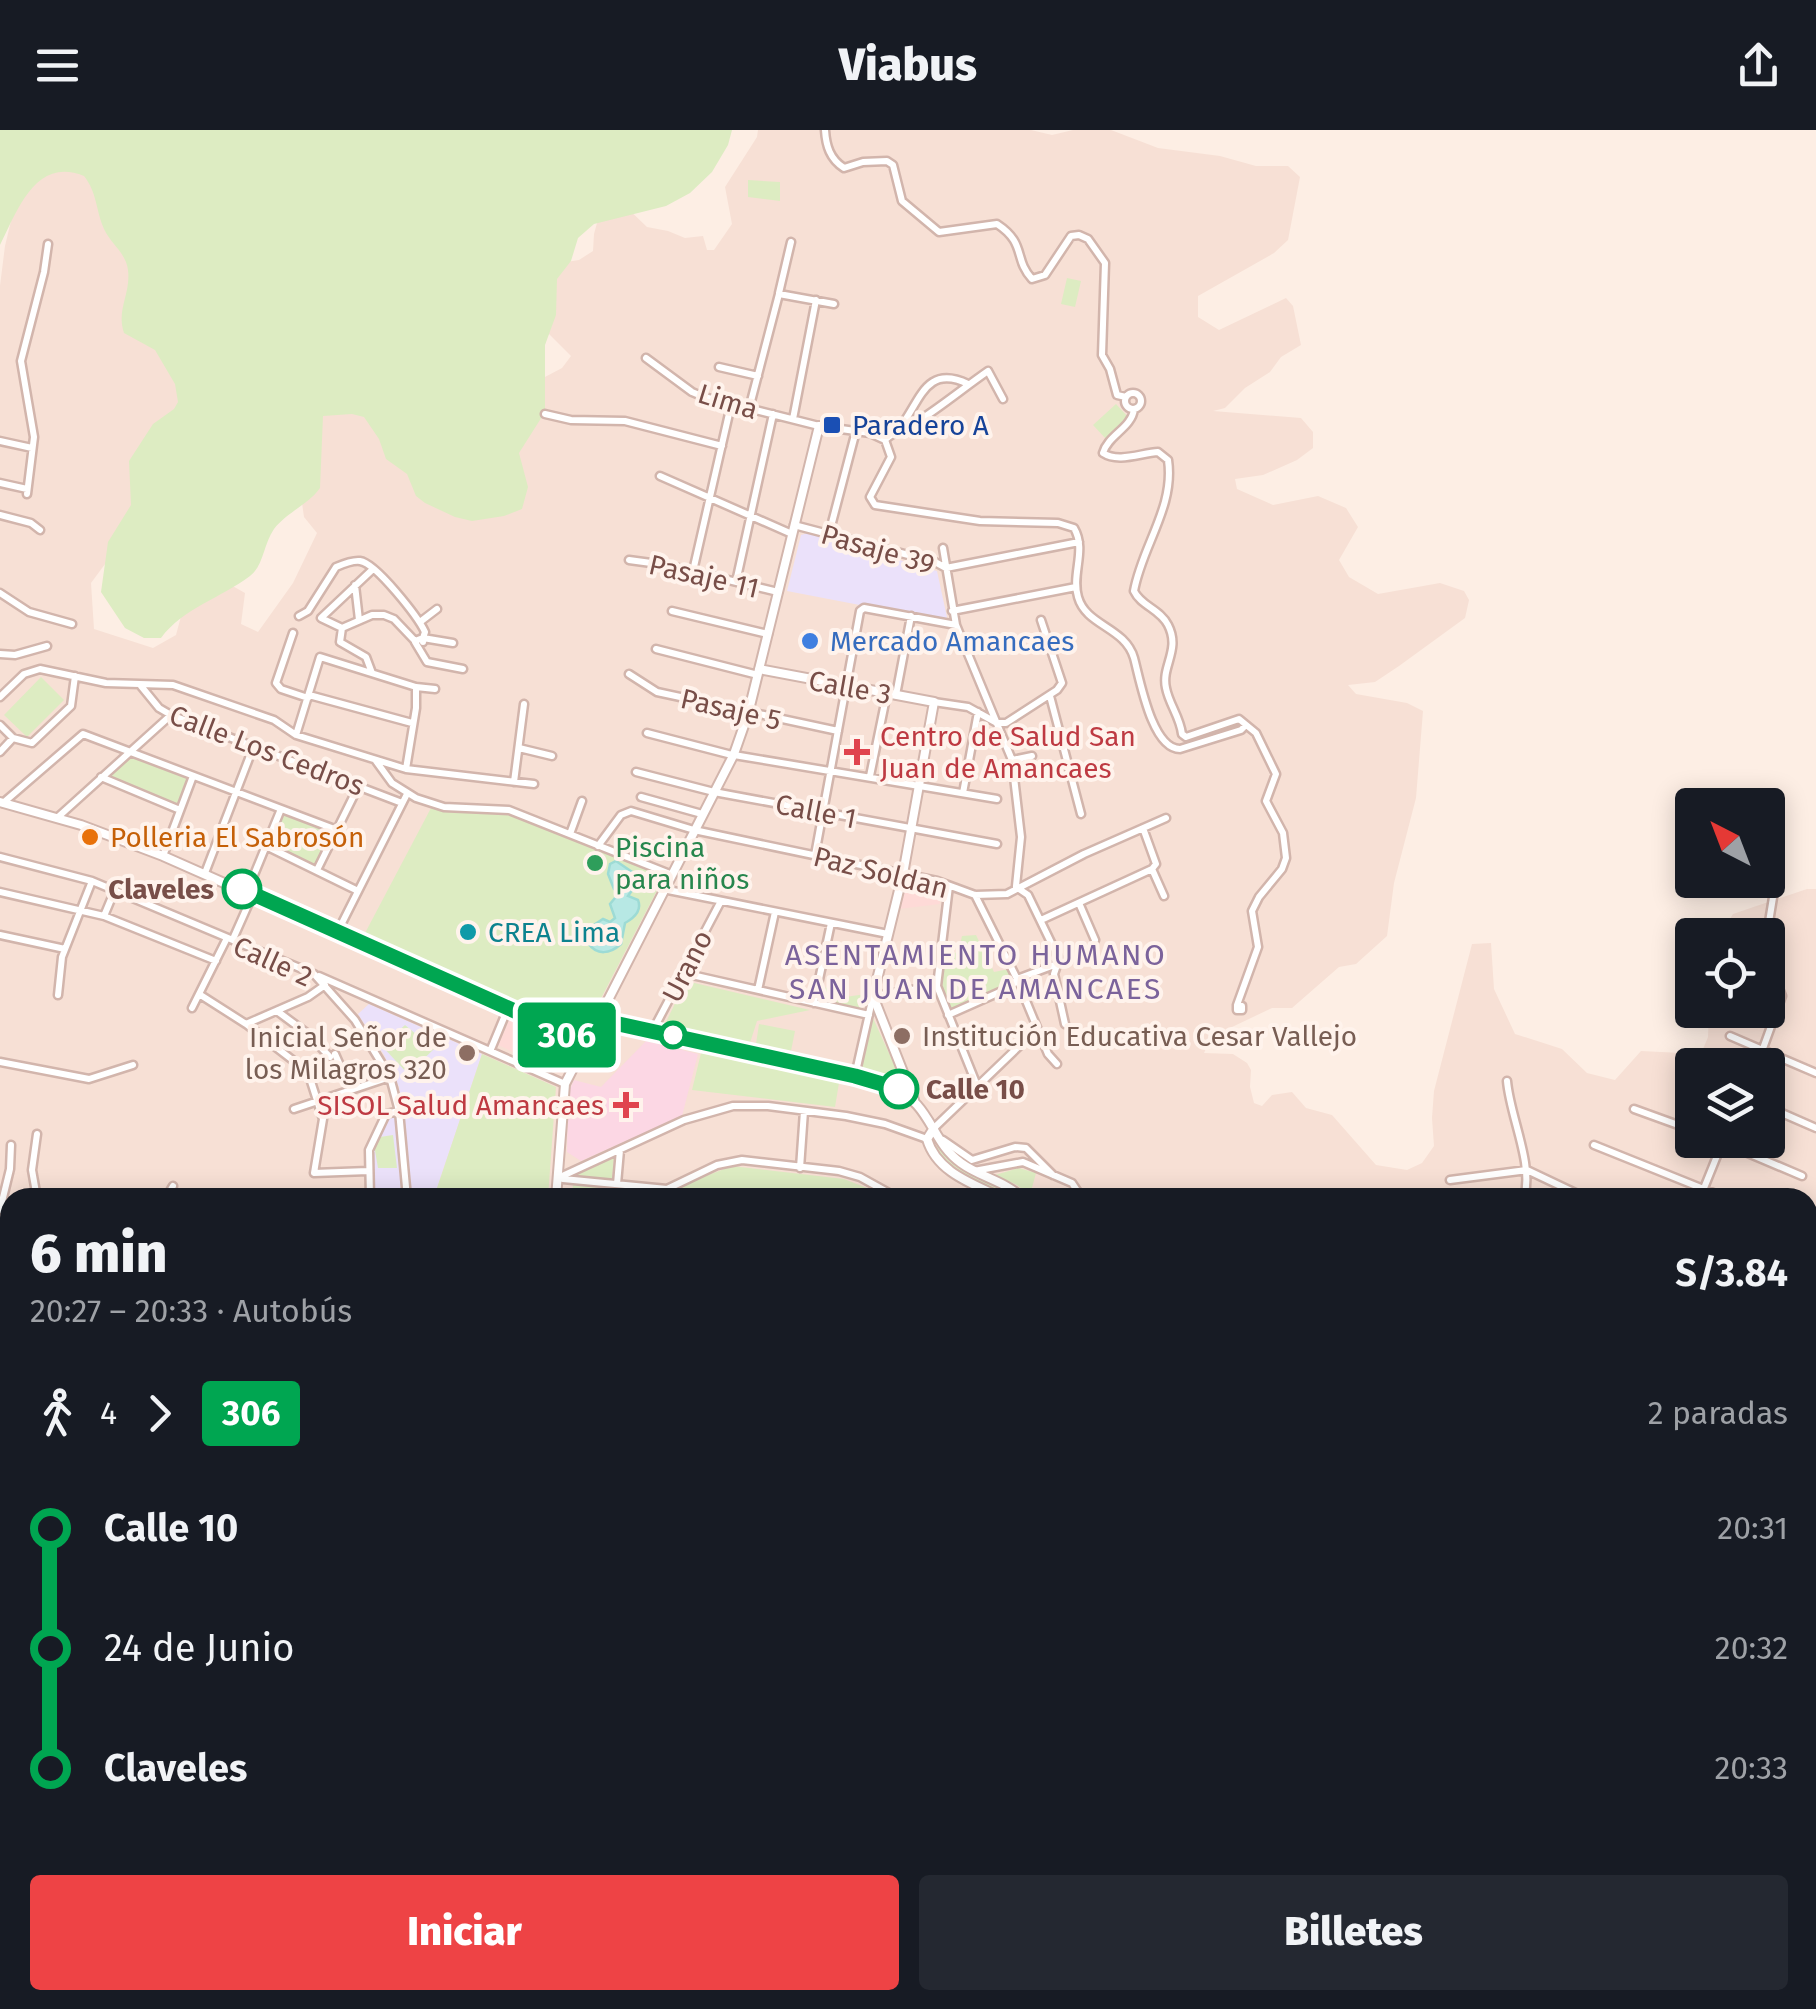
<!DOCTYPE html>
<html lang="es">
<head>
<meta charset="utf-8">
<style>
  :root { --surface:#171b24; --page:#242831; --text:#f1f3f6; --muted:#9ea1a6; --accent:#ee4345 }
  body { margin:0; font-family:"Fira Sans",sans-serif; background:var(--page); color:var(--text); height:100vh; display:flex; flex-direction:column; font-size:38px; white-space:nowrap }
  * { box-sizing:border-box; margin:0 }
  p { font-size:32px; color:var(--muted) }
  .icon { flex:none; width:55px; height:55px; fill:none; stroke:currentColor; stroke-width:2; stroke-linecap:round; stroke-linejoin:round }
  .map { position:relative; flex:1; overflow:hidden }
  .sheet { position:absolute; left:0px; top:1058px; width:1818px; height:822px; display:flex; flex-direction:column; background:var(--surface); border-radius:30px 30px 0 0; box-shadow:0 5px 25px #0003 }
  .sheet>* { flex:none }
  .badge { padding:0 20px; border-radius:8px; font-size:35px; line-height:65px }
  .needle { width:65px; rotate:318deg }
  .tools { position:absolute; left:1675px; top:658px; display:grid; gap:20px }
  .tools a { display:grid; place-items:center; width:110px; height:110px; border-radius:10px; background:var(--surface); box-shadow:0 5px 25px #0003; font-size:50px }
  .map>.badge { position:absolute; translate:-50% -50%; box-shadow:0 0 0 5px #fff }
  .legs { display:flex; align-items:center; gap:15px; height:110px; padding:0 30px; font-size:32px }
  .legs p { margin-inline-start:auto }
  .summary { display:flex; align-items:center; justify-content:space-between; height:170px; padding:0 30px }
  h1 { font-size:55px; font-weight:800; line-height:75px }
  .action { display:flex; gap:20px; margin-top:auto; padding:20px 30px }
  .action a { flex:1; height:115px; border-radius:10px; background:var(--accent); color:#fff; font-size:40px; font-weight:800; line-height:115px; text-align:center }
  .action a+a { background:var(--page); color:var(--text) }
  ul { padding:0 30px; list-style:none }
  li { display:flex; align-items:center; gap:35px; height:120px; font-size:38px }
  li i { display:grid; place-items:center; width:15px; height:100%; margin:0 12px; background:currentColor }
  li i::after { content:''; width:25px; height:25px; margin:-12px; border:8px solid; border-radius:50%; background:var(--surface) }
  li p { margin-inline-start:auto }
  li:first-child i { background:linear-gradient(#0000 50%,currentColor 0) }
  li:last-child i { background:linear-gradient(currentColor 50%,#0000 0) }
  header { display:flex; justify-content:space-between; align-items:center; height:130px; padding:0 30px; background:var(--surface); font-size:45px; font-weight:800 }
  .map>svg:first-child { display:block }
</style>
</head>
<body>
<header><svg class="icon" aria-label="menu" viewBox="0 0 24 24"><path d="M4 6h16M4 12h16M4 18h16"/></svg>Viabus<svg class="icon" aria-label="share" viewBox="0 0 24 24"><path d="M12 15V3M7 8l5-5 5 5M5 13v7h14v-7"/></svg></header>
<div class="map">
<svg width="1816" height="1879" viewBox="0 0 1816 1879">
  <rect width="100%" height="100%" fill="#fdeee4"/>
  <!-- residential -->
  <path fill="#f7e0d5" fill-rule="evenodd" d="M 758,0 L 1031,0 L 1052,5 L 1073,0 L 1111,0 L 1158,18 L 1220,26 L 1256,36 L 1288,36 L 1300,47 L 1288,110 L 1274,123 L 1198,166 L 1198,187 L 1219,200 L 1286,168 L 1293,176 L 1301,215 L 1281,227 L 1270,242 L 1245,258 L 1225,278 L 1213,281 L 1301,288 L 1313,302 L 1313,318 L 1297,330 L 1263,345 L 1235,349 L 1237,359 L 1273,375 L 1318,366 L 1346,378 L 1358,397 L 1339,430 L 1349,447 L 1378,464 L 1440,453 L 1464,461 L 1469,470 L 1465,488 L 1399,536 L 1375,552 L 1348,555 L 1356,564 L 1407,573 L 1423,581 L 1416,668 L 1394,753 L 1387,806 L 1356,834 L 1339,837 L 1292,878 L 1272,878 L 1211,907 L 1204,923 L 1233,924 L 1247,933 L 1251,940 L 1250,957 L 1254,973 L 1262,976 L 1272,965 L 1292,962 L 1306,978 L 1332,985 L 1376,1035 L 1407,1040 L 1422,1033 L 1434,1016 L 1432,988 L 1434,961 L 1472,814 L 1491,813 L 1494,859 L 1515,904 L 1562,919 L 1587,943 L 1615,950 L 1641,921 L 1701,924 L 1708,907 L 1709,880 L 1768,880 L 1768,805 L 1720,805 L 1733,784 L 1807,759 L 1816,759 L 1816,1879 L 443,1879 L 438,1870 L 1808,1870 L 1808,1068 L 10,1068 L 10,1467 L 0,1464 L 0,156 L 5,116 L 29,15 L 236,93 L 145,380 L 91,453 L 94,499 L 153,518 L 176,505 L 187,464 L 222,450 L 245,463 L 241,494 L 258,502 L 293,453 L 317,403 L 304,387 L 298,344 L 309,264 L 526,257 L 562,238 L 571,226 L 542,197 L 545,165 L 566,132 L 579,130 L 593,121 L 594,104 L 603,71 L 622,73 L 647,97 L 668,101 L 685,108 L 703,106 L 707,120 L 714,120 L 732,94 L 725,57 L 757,7 ZM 1692,935 L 1768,935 L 1768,1010 L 1692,1010 Z"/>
  <!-- commercial -->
  <path fill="#fedad7" d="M 905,752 L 938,758 L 940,774 L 899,779 Z
    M 512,884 L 570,912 L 574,918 L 564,941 L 558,943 L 498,915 Z"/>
  <!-- education -->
  <path fill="#ebe1fa" d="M 808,403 L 937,441 L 948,492 L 787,461 L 801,405 Z
    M 369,874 L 482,924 L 434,1067 L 411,1067 L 399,957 L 384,925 L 358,884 Z
    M 396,984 L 404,1067 L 372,1067 L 372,1015 L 383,1001 L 387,986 Z
    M 1808,1746 L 1816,1746 L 1816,1879 L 1763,1879 L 1762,1870 L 1808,1870 Z"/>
  <!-- medical -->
  <path fill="#fcd7e4" d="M 646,911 L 698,924 L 682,986 L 581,1031 L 567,1022 L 568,963 L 574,950 L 601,957 Z"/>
  <!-- green -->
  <path fill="#ddecc2" d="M 0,0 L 732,0 L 728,15 L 712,42 L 690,63 L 666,76 L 594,94 L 578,108 L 571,131 L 557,149 L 556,185 L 545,215 L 545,282 L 519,323 L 528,357 L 522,379 L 504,386 L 472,391 L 455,387 L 425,373 L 416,366 L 407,344 L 386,329 L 379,309 L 364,287 L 352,284 L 323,286 L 320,358 C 308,375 287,382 274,399 C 263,415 264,435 250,446 C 221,468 183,478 161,508 L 144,508 L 125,498 L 101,462 L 108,412 L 131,375 L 129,331 L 153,294 L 174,279 L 178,272 L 175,254 L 155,220 L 124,203 C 116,180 131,164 128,140 C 126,123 111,114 104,99 C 96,81 97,62 84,46 C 35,26 17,82 0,115 Z
    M 748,50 L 780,52 L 780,71 L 748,67 Z
    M 1067,148 L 1081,151 L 1075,177 L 1061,174 Z
    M 1116,274 L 1129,288 L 1106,309 L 1093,295 Z
    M 41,547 L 64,570 L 27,607 L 4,585 Z
    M 130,625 L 188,646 L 178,676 L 108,646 Z
    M 431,678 L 502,681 L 665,745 L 583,903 L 364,805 Z
    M 283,683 L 331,702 L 315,735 L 270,713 Z
    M 976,805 L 994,842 L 1009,839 L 1013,848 L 1002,860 L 949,882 L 939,856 L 945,822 L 958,823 L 962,806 Z
    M 686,851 L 810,880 L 757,891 L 749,916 L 664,896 Z
    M 824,857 L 830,859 L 829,863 L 845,867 L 866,864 L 861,879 L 820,870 Z
    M 872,886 L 904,956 L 863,945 L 861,940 Z
    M 759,894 L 795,901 L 791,921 L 756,914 Z
    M 405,895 L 434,919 L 408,944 L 382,916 Z
    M 701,923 L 839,953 L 835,977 L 692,960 Z
    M 482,924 L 556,957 L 548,1067 L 434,1067 Z
    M 393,1005 L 397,1038 L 378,1038 L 374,1015 L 380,1007 Z
    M 937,1013 L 964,1041 L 1016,1067 L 1008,1067 L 958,1044 L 936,1022 Z
    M 614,1028 L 612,1049 L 578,1046 L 578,1043 Z
    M 732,1036 L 844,1049 L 890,1067 L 669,1068 L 669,1060 Z
    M 1019,1038 L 1036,1043 L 1030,1065 L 1017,1055 L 995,1045 Z
    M 573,1054 L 609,1058 L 608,1067 L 572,1067 Z
    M 778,1870 L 857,1870 L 866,1879 L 769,1879 Z"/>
  <!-- water -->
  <path fill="#b7e8e4" stroke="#9ddbd5" stroke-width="2.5" d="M 616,731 L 635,744 L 635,756 L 628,766 L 638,770 C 642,780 634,788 625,793 L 621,814 C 610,824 597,826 588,813 L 586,800 L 603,789 L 610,792 L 615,788 L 610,774 L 620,762 L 614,759 L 608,744 L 610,734 Z"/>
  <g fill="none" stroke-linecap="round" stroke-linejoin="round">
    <!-- minor casing -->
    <g stroke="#d2b5ac" stroke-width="11">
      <path id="minor" d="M 825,0 C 826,16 830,29 844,38 L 863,32 L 887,31 L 893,35 L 902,71 L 939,102 L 997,94 C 1027,114 1013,128 1032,149 L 1045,145 L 1071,106 L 1079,105 L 1088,109 L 1105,133 L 1102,225 L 1110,239 L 1117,265 L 1126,267
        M 779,163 L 791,112
        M 646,228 L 692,262 L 704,267 L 819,296 L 870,303 L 885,310 L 891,327 L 870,367 L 875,375 L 980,391 L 1058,393 L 1074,398 C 1087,420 1071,444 1078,467 C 1086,496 1125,497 1134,528 C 1140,550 1152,619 1180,619 L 1241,600 L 1245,596
        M 719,237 L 758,246
        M1125 271a8 8 0 1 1 16 0a8 8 0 1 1-16 0Z
        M 749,279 L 779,164 L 834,174
        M 1134,279 C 1132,298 1108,305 1103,323 C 1118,333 1141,323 1158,322 L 1168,330 C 1175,377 1142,416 1134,461 C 1141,476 1160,479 1168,495 C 1181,520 1161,536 1166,558 C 1169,574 1180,587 1182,604 L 1186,607 L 1239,589 L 1256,603 L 1276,644 L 1266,671 L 1283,703 L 1286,728 L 1282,739 L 1259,767 L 1252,781 L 1258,817 L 1237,875 L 1237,880 L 1242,880 L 1242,876 L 1237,875
        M 545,284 L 571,290 L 625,291 L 722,316
        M 793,289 L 816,170
        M 898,300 C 920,274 924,233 968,254
        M 885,310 C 895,300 907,298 920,290 C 943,275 965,257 988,241 L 1003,269
        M 0,311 L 32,318
        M 660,346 L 792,404
        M 0,353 L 27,359
        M 27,364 L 34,307 L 21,231 L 44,142 L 48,114
        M 0,385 L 31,393 L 40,400
        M 794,395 L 935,432 L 946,438 L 1079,412
        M 829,404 L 856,301
        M 943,418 L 956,495 L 1012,630 L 1021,707 L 1016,756
        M 629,430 L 666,435 L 778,462
        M 693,441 L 731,275
        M 736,452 L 773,284
        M 355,455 L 359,490
        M 0,463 L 29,482 L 72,494
        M 672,481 L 768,504
        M 952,481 L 1076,457
        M 299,486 L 308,481 L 336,437 C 343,434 352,430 360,431 C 376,433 418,487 425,502 L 423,508 L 415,511 L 394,489 L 384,485 L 372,485 L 342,498 L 340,512 L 366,527 L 372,543
        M 420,492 L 437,479
        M 342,498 L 321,488 L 373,439
        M 293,503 L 276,553 L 281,559 L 308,568
        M 415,512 L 427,532 L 463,539
        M 423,512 L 423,508 L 453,513
        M 656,519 L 758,545
        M 0,524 L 15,525 L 47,516
        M 629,544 L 657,562 L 838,601
        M 141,556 L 159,578 L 171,585 L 402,673
        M 309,565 L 412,593
        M 896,565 L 911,486
        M 1050,566 L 1081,684
        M 0,567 L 24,544 L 40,539 L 106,553 L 173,555 L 274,590 L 296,605 L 406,639 L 534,654
        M 934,572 L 968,577 L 997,593 L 1006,593 L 1057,560 L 1062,553 L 1041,490
        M 0,595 L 13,608 L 32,613 L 71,576 L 75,546
        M 647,603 L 728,624 L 997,669
        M 296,605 L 320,527 L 416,557 L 435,559
        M 519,618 L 552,626
        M 0,622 L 13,608
        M 1012,630 L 1032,626
        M 376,631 L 392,653 L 416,668 L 444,677 L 509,680 L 670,744
        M 406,639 L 416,578 L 416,557
        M 636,642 L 714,662 L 997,714
        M 870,646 L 887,563
        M 101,647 L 180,680
        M 514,652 L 524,574
        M 963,663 L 978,582
        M 641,667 L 702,684
        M 3,673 L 83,604 L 337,700
        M 57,688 L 171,585
        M 570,704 L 582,671
        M 266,716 L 358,761
        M 598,716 L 621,685 L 631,681 L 694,700 L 937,751 L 975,765 L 1007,764 L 1084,724 L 1166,688
        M 815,725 L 860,481 L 864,478 L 956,495
        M 163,726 L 193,646
        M 0,727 L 92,751 L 314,844 L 355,890 L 390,947 L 399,981 L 407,1068
        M 1152,739 L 1164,766
        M 317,740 L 359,655
        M 205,743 L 253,618
        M 949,756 L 937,856 L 978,958
        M 663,759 L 888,804
        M 0,762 L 104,786 L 216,831
        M 247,762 L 281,679
        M 975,765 L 1017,849 L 1048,924 L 1057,934
        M 1079,773 L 1095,810
        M 104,786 L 114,762
        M 1041,790 L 1152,739 L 1156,734 L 1143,698
        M 338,801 L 407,664
        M 0,805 L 65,819
        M 233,809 L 253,764
        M 1057,835 L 1054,844 L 1065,894
        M 683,843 L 869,885
        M 319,846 L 565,954
        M 325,855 L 308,867 L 246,894 L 308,942 L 323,989 L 314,1043 L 368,1041
        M 758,860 L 775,782
        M 199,864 L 246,894
        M 58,865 L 62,827 L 92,751
        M 814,873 L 831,793
        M 192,878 L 226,810
        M 277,881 L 308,904 L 330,927
        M 948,885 L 1011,857 L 1017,849 L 1057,834 L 1058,827 L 1028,765 L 1016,757
        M 653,900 L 721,771
        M 1730,906 L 1816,943
        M 491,919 L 508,878
        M 335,924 L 351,960
        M 0,932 L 89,949 L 133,935
        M 1757,935 L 1782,866 L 1770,835 L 1769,792 L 1776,749 L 1768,745
        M 1687,945 L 1692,946
        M 855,946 L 873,866 L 937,856
        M 1507,951 C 1510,987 1534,1034 1524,1068
        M 1768,977 L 1816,998
        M 294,979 L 390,947
        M 1634,979 L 1692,1000
        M 934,998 L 1037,899
        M 37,1004 L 32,1040 L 37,1068
        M 943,1010 L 972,1030 L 1015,1017 L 1026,1018 L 1053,1045
        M 1717,1010 L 1802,1046
        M 1594,1015 L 1726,1068
        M 800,1038 L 804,981
        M 974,1041 L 1023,1032 L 1072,1053 L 1082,1068
        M 558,1048 L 684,990 L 733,976 L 768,976 L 846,986 L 885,994 L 927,1009
        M 563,1049 L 667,1059 L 717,1035 L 742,1030 L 839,1041 L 860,1047 L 898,1068
        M 1450,1050 L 1527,1040 L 1586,1068
        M 617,1054 L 620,1020
        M 166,1068 L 173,1056
        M 370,1068 L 369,1020 L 386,984 L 399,981
        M 1700,1068 L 1723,1011
        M 0,1080 L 10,1039 L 11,1015
        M 7,1164 L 10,1150
        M 0,1204 L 10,1206
        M 0,1233 L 10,1234
        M 1808,1308 L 1816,1316
        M 1808,1458 L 1816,1449
        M 1808,1635 L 1816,1632
        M 1808,1657 L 1816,1653
        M 1808,1684 L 1816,1687
        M 1811,1741 L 1816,1717
        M 859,1870 L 868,1879
        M 1290,1870 L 1291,1879
        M 1452,1870 L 1620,1871 L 1690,1879
        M 681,1879 L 690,1870
        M 766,1879 L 775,1870
        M 923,1879 L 932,1870
        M 1215,1879 L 1215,1870"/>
    </g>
    <!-- tertiary casing -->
    <g stroke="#d2b5ac" stroke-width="12">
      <path id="tertiary" d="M 759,539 L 934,572 L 903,744 L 873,866 L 914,970
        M 0,672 L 81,695 L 163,726 L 584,912
        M 596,889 L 888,954 C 934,975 929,1010 961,1033 C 980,1047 1005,1051 1022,1068
        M 934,998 L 927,1009 C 937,1043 974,1054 1002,1068
        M 556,1068 L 565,954 L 734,624 L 748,584 L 819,296
        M 0,1649 L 10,1649
        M 1743,1870 L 1743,1879
        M 1757,1870 L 1758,1879
        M 1016,1879 L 1016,1870
        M 1031,1879 L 1031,1870"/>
    </g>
    <!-- minor -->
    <use href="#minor" stroke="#fff" stroke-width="6"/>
    <!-- tertiary -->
    <use href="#tertiary" stroke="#fff" stroke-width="8"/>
  </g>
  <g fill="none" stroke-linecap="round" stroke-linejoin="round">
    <!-- line-1 casing -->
    <g stroke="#fff" stroke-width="22">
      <path id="line-1" d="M 242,759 L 584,912 L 596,889 L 855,946 L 899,959"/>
    </g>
    <!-- line-1 -->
    <use href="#line-1" stroke="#00a651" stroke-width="15"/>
  </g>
  <!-- markers -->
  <rect fill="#1a4fb4" stroke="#fff3ec" stroke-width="4" x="822" y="285" width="20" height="20" rx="5"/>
  <circle fill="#3f7fe0" stroke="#fff3ec" stroke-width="4" cx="810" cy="511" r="10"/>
  <g fill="#e0444e" stroke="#fff3ec" stroke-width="4">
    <path d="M852 607h10v10h10v10h-10v10h-10v-10h-10v-10h10z"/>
    <path d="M621 960h10v10h10v10h-10v10h-10v-10h-10v-10h10z"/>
  </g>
  <circle fill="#e8710a" stroke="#fff3ec" stroke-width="4" cx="90" cy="707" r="10"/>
  <circle fill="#2e9e5b" stroke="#fff3ec" stroke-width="4" cx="595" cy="733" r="10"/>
  <g fill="#fff" stroke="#00a651" stroke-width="5">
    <circle cx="242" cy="759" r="18"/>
    <circle cx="673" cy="905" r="12"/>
    <circle cx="899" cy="959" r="18"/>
  </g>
  <circle fill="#0f9aa8" stroke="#fff3ec" stroke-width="4" cx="468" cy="802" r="10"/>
  <g fill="#8d6e63" stroke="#fff3ec" stroke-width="4">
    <circle cx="902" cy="906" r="10"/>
    <circle cx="467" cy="923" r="10"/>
  </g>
  <g text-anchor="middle" stroke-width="8" stroke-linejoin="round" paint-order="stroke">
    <!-- street labels -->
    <g font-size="28" fill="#784e48" stroke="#fff3ec">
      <text transform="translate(728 271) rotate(17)" y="10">Lima</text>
      <text transform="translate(878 419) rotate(16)" y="10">Pasaje 39</text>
      <text transform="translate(704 446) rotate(13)" y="10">Pasaje 11</text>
      <text transform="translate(850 557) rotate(10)" y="10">Calle 3</text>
      <text transform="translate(731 579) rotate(13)" y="10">Pasaje 5</text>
      <text transform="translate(267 620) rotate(21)" y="10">Calle Los Cedros</text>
      <text transform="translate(816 681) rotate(11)" y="10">Calle 1</text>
      <text transform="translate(881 742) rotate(14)" y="10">Paz Soldan</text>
      <text transform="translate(273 831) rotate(24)" y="10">Calle 2</text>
      <text transform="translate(687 836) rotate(-63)" y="10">Urano</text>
    </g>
    <!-- transit labels -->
    <g font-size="28" fill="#164399" stroke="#fff3ec" text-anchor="start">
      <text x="852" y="305">Paradero A</text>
    </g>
    <!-- shop labels -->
    <g font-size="28" fill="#366cbe" stroke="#fff3ec" text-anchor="start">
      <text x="830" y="521">Mercado Amancaes</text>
    </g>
    <!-- health labels -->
    <g font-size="28" fill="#be3a42" stroke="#fff3ec" text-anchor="start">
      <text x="880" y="616">Centro de Salud San<tspan x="880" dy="32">Juan de Amancaes</tspan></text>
      <text x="604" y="985" text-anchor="end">SISOL Salud Amancaes</text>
    </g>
    <!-- food labels -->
    <g font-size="28" fill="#c56008" stroke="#fff3ec" text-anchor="start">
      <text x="110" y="717">Polleria El Sabrosón</text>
    </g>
    <!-- leisure labels -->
    <g font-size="28" fill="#27864d" stroke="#fff3ec" text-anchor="start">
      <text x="615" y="727">Piscina<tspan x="615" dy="32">para niños</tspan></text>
    </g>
    <!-- stop labels -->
    <g font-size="28" font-weight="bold" fill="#784e48" stroke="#fff3ec" text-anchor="end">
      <text x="214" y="769">Claveles</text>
      <text x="926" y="969" text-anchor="start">Calle 10</text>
    </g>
    <!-- culture labels -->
    <g font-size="28" fill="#0d838f" stroke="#fff3ec" text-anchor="start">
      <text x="488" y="812">CREA Lima</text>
    </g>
    <!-- education labels -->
    <g font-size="28" fill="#785e54" stroke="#fff3ec" text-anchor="start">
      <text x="922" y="916">Institución Educativa Cesar Vallejo</text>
      <text x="447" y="917" text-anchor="end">Inicial Señor de<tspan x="447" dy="32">los Milagros 320</tspan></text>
    </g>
    <!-- neighbourhood labels -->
    <g font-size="30" letter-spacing="2.5" fill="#7b639b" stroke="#fff3ec">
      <text x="976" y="835">ASENTAMIENTO HUMANO<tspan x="976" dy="34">SAN JUAN DE AMANCAES</tspan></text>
    </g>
  </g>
</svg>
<div class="tools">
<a><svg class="needle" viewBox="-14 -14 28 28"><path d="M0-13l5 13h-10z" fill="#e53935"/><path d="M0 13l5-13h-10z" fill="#9ea1a6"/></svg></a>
<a><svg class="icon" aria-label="locate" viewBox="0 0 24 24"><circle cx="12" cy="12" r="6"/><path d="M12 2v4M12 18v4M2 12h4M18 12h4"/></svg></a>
<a><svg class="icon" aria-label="layers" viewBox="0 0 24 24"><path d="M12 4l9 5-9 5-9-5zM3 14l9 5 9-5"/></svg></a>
</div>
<b class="badge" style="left:567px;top:905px;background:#00a651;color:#fff">306</b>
<section class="sheet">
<div class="summary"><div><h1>6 min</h1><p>20:27 – 20:33 · Autobús</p></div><b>S/3.84</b></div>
<div class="legs"><svg class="icon" aria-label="walk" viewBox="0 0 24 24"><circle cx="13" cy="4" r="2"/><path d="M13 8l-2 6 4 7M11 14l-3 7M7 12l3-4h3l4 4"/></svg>4<svg class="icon" aria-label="forward" viewBox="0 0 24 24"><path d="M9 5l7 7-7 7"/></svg><b class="badge" style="background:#00a651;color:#fff">306</b><p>2 paradas</p></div>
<ul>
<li><i style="color:#00a651"></i><b>Calle 10</b><p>20:31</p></li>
<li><i style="color:#00a651"></i><span>24 de Junio</span><p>20:32</p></li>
<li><i style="color:#00a651"></i><b>Claveles</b><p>20:33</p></li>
</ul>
<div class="action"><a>Iniciar</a><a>Billetes</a></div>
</section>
</div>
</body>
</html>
